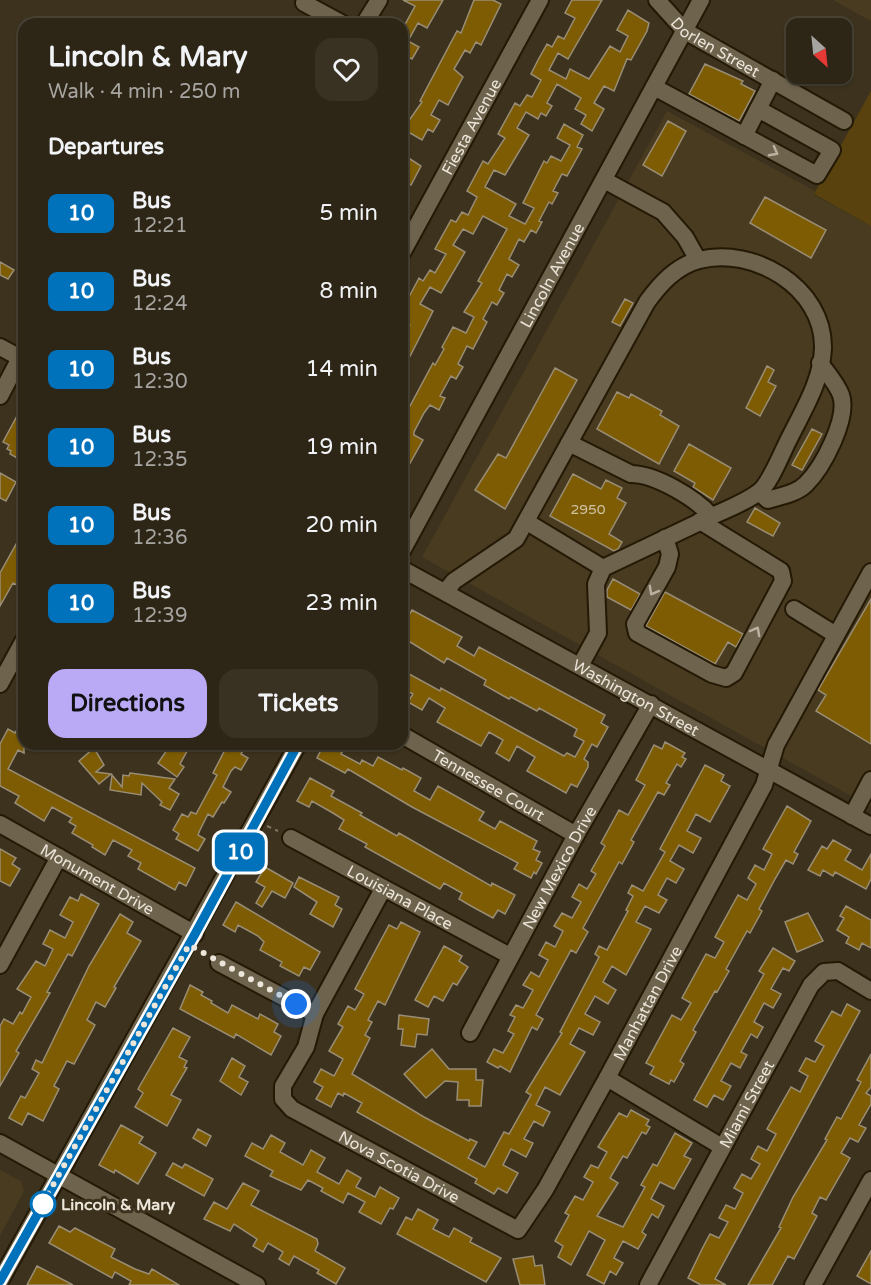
<!DOCTYPE html>
<html lang="en">
<head>
<meta charset="utf-8">
<style>
  :root { --surface:#2d2616; --page:#393223; --text:#f1f3f6; --muted:#a7a5a1; --line:#484335; --accent:#baaaf6 }
  body { margin:0; font-family:"Varela Round",sans-serif; background:var(--page); color:var(--text); height:100vh; display:flex; flex-direction:column; font-size:22px; white-space:nowrap }
  * { box-sizing:border-box; margin:0 }
  p { font-size:20px; color:var(--muted) }
  .icon { flex:none; width:33px; height:33px; fill:none; stroke:currentColor; stroke-width:2; stroke-linecap:round; stroke-linejoin:round }
  .map { position:relative; flex:1; overflow:hidden }
  .drawer { position:absolute; left:18px; top:18px; width:390px; height:732px; display:flex; flex-direction:column; background:var(--surface); border-radius:18px; box-shadow:0 2px 4px #0004,0 0 0 2px var(--line) }
  .drawer>* { flex:none }
  .badge { padding:0 12px; border-radius:9px; font-size:21px; line-height:39px }
  .needle { width:39px; rotate:153deg }
  .fabs { position:absolute; left:786px; top:18px; display:grid; gap:12px }
  .fabs a { display:grid; place-items:center; width:66px; height:66px; border-radius:12px; background:var(--surface); box-shadow:0 2px 4px #0004,0 0 0 2px var(--line); font-size:30px }
  .you { position:absolute; width:30px; height:30px; margin:-15px; border:4px solid #fff; border-radius:50%; background:#1a73e8; box-shadow:0 0 0 9px #1a73e833 }
  .map>.badge { position:absolute; translate:-50% -50%; box-shadow:0 0 0 3px #fff }
  h2 { padding:0 30px; font-size:22px; line-height:54px }
  .round { display:grid; place-items:center; flex:none; width:63px; height:63px; border-radius:18px; background:var(--page) }
  .head { display:flex; align-items:center; justify-content:space-between; height:102px; padding:0 30px }
  h1 { font-size:28px; font-weight:800; line-height:45px }
  .cta { display:flex; gap:12px; margin-top:auto; padding:12px 30px }
  .cta a { flex:1; height:69px; border-radius:18px; background:var(--accent); color:#111; font-size:24px; font-weight:800; line-height:69px; text-align:center }
  .cta a+a { background:var(--page); color:var(--text) }
  ul { padding:0; list-style:none }
  li { display:flex; align-items:center; gap:18px; height:78px; padding:0 30px }
  li div { flex:1 }
  li b { display:block; font-size:22px }
  li em { font-style:normal }
  li .badge { min-width:66px; font-weight:700; text-align:center }
  .map>svg:first-child { display:block }
</style>
</head>
<body>
<div class="map">
<svg width="871" height="1285" viewBox="0 0 871 1285">
  <rect width="100%" height="100%" fill="#3c321d"/>
  <!-- built -->
  <path fill="#493b1f" d="M 833,0 L 871,0 L 871,21 Z
    M 667,111 L 815,191 L 814,195 L 871,226 L 871,807 L 422,557 Z
    M 0,1170 L 21,1181 L 24,1191 L 0,1236 Z"/>
  <!-- green -->
  <path fill="#59420e" d="M 871,91 L 871,226 L 814,194 Z"/>
  <!-- building -->
  <path fill="#7d5c03" stroke="#998d76" stroke-width="1.5" d="M 403,0 L 443,0 L 427,28 L 418,23 L 408,41 L 419,47 L 412,59 L 402,54 L 402,30 L 415,6 Z
    M 474,0 L 493,0 L 501,4 L 481,45 L 476,42 L 470,53 L 465,50 L 454,69 L 463,77 L 448,105 L 439,100 L 431,115 L 440,120 L 433,132 L 428,129 L 422,140 L 403,129 L 422,102 L 420,101 L 457,31 L 461,33 Z
    M 572,0 L 602,0 L 568,59 L 558,53 L 549,70 L 566,79 L 570,69 L 589,79 L 610,46 L 620,52 L 628,36 L 617,30 L 628,10 L 649,23 L 647,31 L 631,60 L 627,59 L 614,91 L 604,86 L 594,103 L 604,109 L 592,131 L 581,124 L 586,115 L 575,109 L 581,98 L 557,84 L 547,103 L 552,106 L 546,116 L 541,113 L 538,119 L 526,112 L 517,128 L 529,135 L 505,175 L 494,170 L 485,187 L 516,204 L 509,216 L 525,224 L 534,208 L 523,203 L 544,161 L 547,163 L 551,156 L 561,161 L 570,145 L 557,138 L 564,124 L 583,135 L 577,147 L 582,149 L 567,176 L 562,174 L 553,191 L 558,193 L 552,204 L 549,202 L 539,221 L 542,222 L 536,233 L 531,230 L 524,242 L 519,239 L 509,259 L 519,265 L 512,277 L 507,274 L 499,290 L 504,293 L 497,305 L 492,302 L 483,319 L 487,322 L 473,349 L 467,346 L 458,364 L 463,367 L 456,379 L 451,376 L 440,396 L 445,398 L 439,410 L 430,405 L 424,413 L 414,432 L 414,435 L 423,440 L 409,465 L 402,461 L 402,449 L 406,441 L 402,439 L 402,421 L 433,363 L 435,365 L 444,349 L 442,347 L 453,327 L 466,333 L 474,317 L 464,312 L 482,283 L 478,281 L 507,229 L 483,216 L 473,234 L 463,229 L 453,245 L 465,252 L 441,293 L 430,287 L 420,304 L 433,311 L 402,372 L 402,339 L 410,325 L 403,321 L 408,310 L 403,308 L 419,278 L 423,281 L 430,270 L 435,273 L 446,254 L 435,249 L 451,220 L 456,222 L 462,212 L 468,215 L 477,197 L 467,191 L 483,161 L 488,164 L 505,138 L 498,134 L 515,103 L 520,106 L 527,95 L 532,97 L 541,80 L 531,74 L 538,60 L 547,44 L 552,47 L 558,36 L 564,39 L 575,18 L 565,13 Z
    M 705,64 L 743,81 L 741,84 L 755,91 L 739,121 L 689,94 Z
    M 668,121 L 686,131 L 662,176 L 643,165 Z
    M 410,159 L 421,166 L 411,185 L 402,180 L 402,160 L 408,163 Z
    M 765,197 L 826,230 L 811,258 L 750,223 Z
    M 0,262 L 14,270 L 8,279 L 0,275 Z
    M 625,299 L 633,303 L 620,326 L 612,322 Z
    M 767,366 L 774,370 L 768,382 L 776,386 L 760,416 L 746,408 Z
    M 555,368 L 577,380 L 505,509 L 475,490 L 498,454 L 506,458 Z
    M 617,392 L 629,398 L 631,394 L 662,411 L 660,415 L 679,426 L 659,464 L 597,429 Z
    M 24,403 L 24,462 L 10,454 L 11,451 L 7,449 L 9,445 L 3,442 Z
    M 812,429 L 822,434 L 802,470 L 792,465 Z
    M 689,444 L 731,468 L 713,500 L 693,487 L 695,483 L 674,471 Z
    M 0,473 L 16,482 L 6,501 L 0,498 Z
    M 573,474 L 601,489 L 606,480 L 622,488 L 617,498 L 626,503 L 609,534 L 622,542 L 618,549 L 614,551 L 550,516 Z
    M 755,508 L 780,523 L 773,536 L 747,522 Z
    M 24,530 L 24,564 L 20,571 L 24,574 L 24,582 L 21,587 L 13,583 L 0,606 L 0,573 Z
    M 613,579 L 640,594 L 631,610 L 607,597 L 607,590 Z
    M 665,592 L 743,634 L 736,647 L 728,642 L 715,664 L 646,626 Z
    M 871,599 L 871,744 L 816,711 L 826,695 L 818,690 Z
    M 412,610 L 462,637 L 457,646 L 474,656 L 479,647 L 605,715 L 601,723 L 608,727 L 597,747 L 592,744 L 584,759 L 588,762 L 588,767 L 577,787 L 571,784 L 566,793 L 527,771 L 535,757 L 517,746 L 509,761 L 496,753 L 503,740 L 489,732 L 481,746 L 437,722 L 445,708 L 429,698 L 422,710 L 408,702 L 413,694 L 402,688 L 402,670 L 440,691 L 441,688 L 564,756 L 567,753 L 575,757 L 584,741 L 574,736 L 577,729 L 539,708 L 537,711 L 511,697 L 509,699 L 484,685 L 486,680 L 447,658 L 444,663 L 402,637 L 402,614 L 408,617 Z
    M 18,728 L 24,730 L 24,753 L 18,750 L 8,769 L 195,868 L 186,886 L 179,882 L 175,890 L 138,869 L 141,863 L 128,856 L 132,850 L 113,840 L 105,855 L 92,847 L 93,845 L 72,833 L 76,826 L 69,822 L 72,818 L 52,807 L 44,821 L 15,803 L 19,796 L 0,786 L 0,744 L 8,729 L 15,733 Z
    M 665,742 L 685,753 L 682,757 L 686,759 L 681,767 L 677,764 L 666,783 L 670,785 L 664,795 L 658,792 L 631,840 L 634,842 L 622,864 L 619,862 L 583,928 L 588,932 L 576,953 L 571,950 L 536,1015 L 543,1019 L 537,1030 L 532,1027 L 510,1072 L 500,1066 L 498,1068 L 487,1062 L 494,1049 L 503,1053 L 514,1034 L 508,1031 L 515,1017 L 510,1015 L 516,1005 L 523,1008 L 533,990 L 523,985 L 531,972 L 539,977 L 548,960 L 539,955 L 546,942 L 555,947 L 563,931 L 554,926 L 562,913 L 572,918 L 581,902 L 572,897 L 579,884 L 587,889 L 596,874 L 591,871 L 605,846 L 601,843 L 619,810 L 628,815 L 645,785 L 636,780 L 654,745 L 662,749 Z
    M 171,744 L 191,744 L 180,764 L 184,767 L 177,777 L 158,763 Z
    M 228,744 L 247,744 L 241,754 L 248,758 L 241,770 L 235,767 L 231,771 L 223,787 L 231,792 L 224,803 L 222,802 L 213,817 L 208,814 L 200,830 L 198,835 L 205,839 L 198,851 L 176,839 L 179,834 L 173,830 L 182,814 L 188,817 L 191,812 L 196,814 L 217,775 L 213,773 Z
    M 324,744 L 347,744 L 341,754 L 360,764 L 362,760 L 373,766 L 378,757 L 402,770 L 403,768 L 421,778 L 414,791 L 430,800 L 438,786 L 484,812 L 479,820 L 495,829 L 500,821 L 537,841 L 533,849 L 540,852 L 536,860 L 542,863 L 536,874 L 534,872 L 531,878 L 514,869 L 518,863 L 412,807 L 348,769 L 345,773 L 317,758 Z
    M 94,748 L 104,765 L 96,772 L 111,774 L 99,784 L 79,761 Z
    M 705,765 L 724,775 L 721,781 L 730,786 L 710,822 L 696,814 L 687,831 L 701,838 L 693,853 L 679,845 L 670,861 L 684,869 L 676,883 L 667,878 L 658,895 L 667,900 L 659,913 L 645,906 L 636,922 L 651,929 L 626,975 L 612,966 L 603,982 L 616,990 L 608,1004 L 595,996 L 585,1014 L 600,1022 L 593,1035 L 579,1028 L 570,1044 L 585,1052 L 560,1095 L 545,1087 L 536,1105 L 550,1112 L 543,1126 L 534,1121 L 524,1139 L 533,1143 L 526,1157 L 511,1149 L 503,1165 L 518,1173 L 507,1193 L 498,1188 L 494,1194 L 475,1183 L 477,1179 L 357,1112 L 362,1103 L 344,1093 L 343,1096 L 338,1093 L 331,1107 L 316,1099 L 323,1087 L 314,1082 L 321,1069 L 334,1076 L 343,1059 L 329,1051 L 343,1027 L 338,1024 L 348,1006 L 355,1010 L 364,994 L 355,989 L 389,925 L 397,929 L 401,922 L 420,932 L 385,1005 L 378,1001 L 368,1020 L 372,1022 L 365,1035 L 370,1038 L 352,1074 L 424,1117 L 469,1141 L 470,1139 L 477,1142 L 468,1158 L 485,1167 L 504,1132 L 509,1134 L 531,1095 L 526,1092 L 562,1033 L 560,1032 L 599,957 L 595,954 L 599,946 L 607,950 L 628,911 L 626,910 L 633,896 L 628,893 L 632,885 L 643,891 L 665,852 L 660,849 Z
    M 130,773 L 175,779 L 169,788 L 179,794 L 170,810 L 160,805 L 162,802 L 142,783 L 141,795 L 110,790 L 112,775 L 122,787 L 123,775 L 129,776 Z
    M 310,778 L 334,791 L 331,796 L 362,813 L 360,815 L 397,836 L 399,833 L 491,886 L 492,883 L 515,895 L 505,914 L 498,910 L 493,918 L 471,906 L 459,899 L 462,893 L 444,883 L 440,889 L 365,847 L 367,844 L 339,829 L 344,820 L 333,813 L 312,801 L 309,807 L 297,801 Z
    M 787,806 L 811,821 L 794,852 L 798,854 L 793,864 L 786,860 L 775,879 L 759,909 L 762,911 L 750,933 L 747,931 L 726,969 L 729,971 L 717,992 L 715,991 L 693,1030 L 696,1032 L 680,1061 L 684,1064 L 674,1082 L 671,1080 L 669,1084 L 650,1074 L 654,1067 L 646,1063 L 672,1015 L 681,1020 L 691,1003 L 682,998 L 706,954 L 715,958 L 724,942 L 715,937 L 738,895 L 747,900 L 756,884 L 748,878 L 755,865 L 764,870 L 772,854 L 763,849 Z
    M 833,840 L 851,850 L 845,860 L 862,870 L 871,854 L 871,879 L 866,889 L 835,872 L 833,876 L 823,870 L 820,876 L 808,870 L 822,846 L 827,849 Z
    M 0,849 L 16,858 L 12,864 L 20,869 L 10,886 L 0,881 Z
    M 265,867 L 293,883 L 285,898 L 272,891 L 262,907 L 256,903 L 265,887 L 256,882 Z
    M 299,877 L 339,897 L 335,905 L 342,909 L 333,927 L 310,914 L 317,902 L 294,887 Z
    M 81,894 L 99,904 L 72,956 L 68,954 L 47,992 L 50,993 L 16,1051 L 19,1053 L 0,1086 L 0,1026 L 4,1019 L 13,1024 L 20,1012 L 22,1014 L 31,997 L 17,989 L 36,961 L 45,966 L 53,949 L 43,944 L 50,930 L 65,938 L 73,922 L 60,915 L 70,897 L 78,901 Z
    M 236,902 L 320,952 L 310,970 L 304,967 L 299,976 L 280,966 L 282,962 L 260,950 L 264,942 L 258,936 L 238,925 L 235,932 L 223,925 Z
    M 846,906 L 871,920 L 871,948 L 862,943 L 859,950 L 846,943 L 849,937 L 837,930 L 844,918 L 840,916 Z
    M 808,913 L 823,941 L 797,952 L 785,922 Z
    M 120,914 L 133,922 L 127,933 L 141,941 L 114,987 L 116,988 L 105,1007 L 96,1002 L 87,1020 L 95,1025 L 74,1064 L 67,1061 L 54,1086 L 59,1089 L 43,1121 L 28,1113 L 22,1125 L 9,1118 L 21,1096 L 25,1098 L 39,1073 L 32,1069 L 36,1060 L 42,1063 L 89,966 Z
    M 444,946 L 462,956 L 459,961 L 468,967 L 457,985 L 453,983 L 443,1001 L 434,996 L 428,1007 L 415,1000 Z
    M 773,948 L 795,961 L 789,971 L 783,968 L 771,989 L 781,994 L 773,1008 L 764,1003 L 754,1022 L 763,1027 L 757,1038 L 751,1034 L 741,1052 L 747,1055 L 740,1068 L 731,1063 L 721,1081 L 731,1086 L 723,1100 L 714,1095 L 707,1107 L 694,1100 L 764,974 L 759,971 Z
    M 190,985 L 203,992 L 201,995 L 212,1001 L 211,1003 L 228,1013 L 232,1005 L 258,1019 L 260,1014 L 278,1024 L 274,1032 L 281,1036 L 271,1055 L 236,1034 L 234,1038 L 180,1009 Z
    M 847,1004 L 860,1011 L 715,1279 L 726,1285 L 701,1285 L 688,1278 L 702,1249 L 710,1234 L 719,1238 L 728,1222 L 719,1218 L 726,1205 L 735,1209 L 743,1193 L 734,1188 L 742,1174 L 751,1179 L 760,1164 L 751,1159 L 758,1146 L 767,1151 L 776,1134 L 767,1129 L 791,1087 L 800,1092 L 808,1076 L 799,1071 L 806,1058 L 815,1062 L 824,1046 L 815,1041 L 832,1011 L 841,1016 Z
    M 399,1015 L 429,1019 L 427,1035 L 417,1034 L 415,1047 L 401,1045 L 403,1029 L 398,1029 Z
    M 173,1028 L 190,1037 L 179,1057 L 187,1061 L 184,1067 L 187,1068 L 171,1095 L 181,1100 L 167,1126 L 135,1107 L 143,1093 L 138,1089 Z
    M 432,1049 L 449,1069 L 476,1069 L 476,1080 L 483,1080 L 481,1106 L 469,1106 L 469,1100 L 457,1100 L 458,1082 L 445,1081 L 426,1098 L 404,1074 Z
    M 871,1054 L 871,1087 L 866,1093 L 871,1096 L 871,1104 L 859,1125 L 866,1128 L 858,1142 L 850,1138 L 841,1153 L 850,1158 L 826,1200 L 820,1197 L 812,1213 L 817,1216 L 794,1259 L 788,1256 L 772,1285 L 748,1285 L 781,1228 L 779,1227 L 793,1197 L 827,1140 L 825,1139 L 837,1117 L 841,1119 L 861,1082 L 857,1080 Z
    M 232,1058 L 245,1066 L 239,1077 L 248,1082 L 241,1095 L 220,1081 Z
    M 631,1110 L 649,1120 L 646,1125 L 650,1127 L 646,1134 L 642,1132 L 627,1158 L 623,1156 L 610,1178 L 618,1183 L 597,1216 L 623,1227 L 645,1187 L 641,1185 L 653,1164 L 657,1166 L 675,1133 L 692,1143 L 684,1156 L 691,1159 L 674,1189 L 660,1182 L 651,1199 L 664,1206 L 658,1218 L 652,1214 L 642,1232 L 646,1235 L 638,1249 L 623,1241 L 614,1258 L 623,1263 L 616,1275 L 610,1271 L 604,1284 L 587,1275 L 605,1240 L 589,1231 L 571,1265 L 558,1257 L 563,1246 L 555,1241 L 569,1215 L 565,1213 L 575,1196 L 583,1200 L 593,1182 L 584,1177 L 591,1165 L 598,1168 L 607,1152 L 598,1147 L 606,1134 L 619,1113 L 627,1117 Z
    M 121,1125 L 143,1137 L 139,1143 L 156,1153 L 138,1184 L 115,1170 L 114,1173 L 99,1165 Z
    M 198,1129 L 211,1136 L 206,1146 L 193,1138 Z
    M 271,1135 L 285,1143 L 280,1152 L 303,1165 L 311,1150 L 325,1158 L 317,1172 L 339,1184 L 347,1170 L 361,1178 L 356,1187 L 375,1197 L 380,1187 L 399,1198 L 393,1209 L 390,1208 L 381,1224 L 359,1212 L 365,1202 L 348,1193 L 343,1203 L 321,1191 L 323,1188 L 308,1180 L 301,1190 L 270,1176 L 273,1171 L 245,1156 L 252,1143 L 263,1149 Z
    M 173,1163 L 182,1168 L 185,1164 L 213,1179 L 204,1196 L 166,1175 Z
    M 243,1183 L 259,1191 L 251,1205 L 317,1239 L 318,1244 L 315,1251 L 345,1268 L 336,1284 L 317,1273 L 319,1270 L 294,1256 L 289,1265 L 279,1259 L 283,1252 L 268,1243 L 263,1252 L 253,1246 L 257,1239 L 234,1224 L 230,1231 L 204,1219 L 214,1202 L 227,1209 Z
    M 418,1209 L 438,1220 L 433,1229 L 449,1237 L 454,1228 L 472,1238 L 470,1242 L 501,1258 L 486,1282 L 397,1234 L 406,1217 L 412,1220 Z
    M 59,1226 L 70,1232 L 75,1228 L 115,1249 L 111,1257 L 135,1269 L 149,1274 L 152,1269 L 179,1285 L 129,1285 L 131,1281 L 115,1272 L 112,1278 L 49,1243 Z
    M 871,1251 L 871,1284 L 857,1276 Z
    M 533,1256 L 535,1266 L 542,1265 L 545,1285 L 520,1285 L 513,1259 Z
    M 37,1266 L 73,1285 L 27,1285 Z"/>
  <g fill="none" stroke-linecap="round" stroke-linejoin="round">
    <!-- minor casing -->
    <g stroke="#231905" stroke-width="20">
      <g id="minor">
        <path id="s1" d="M 657,0 L 685,31 L 844,121"/>
        <path d="M 304,3 L 343,24"/>
        <path d="M 364,24 L 379,0"/>
        <path d="M 654,87 L 817,175 L 832,150 L 758,109 L 773,80"/>
        <path d="M 744,136 L 758,109"/>
        <path d="M 604,180 L 663,212 L 685,237 L 698,260"/>
        <path id="s2" d="M 402,253 L 540,0"/>
        <path d="M 0,347 L 24,360"/>
        <path d="M 0,396 L 20,358"/>
        <path d="M 569,443 L 631,474 C 655,474 696,498 711,516"/>
        <path d="M 759,492 L 768,500 C 780,496 796,494 806,484 C 823,467 849,418 841,395 C 837,384 827,373 820,363"/>
        <path d="M 527,522 L 603,568"/>
        <path d="M 665,538 L 670,554 L 667,567 L 635,624 L 637,633 L 712,674 L 726,678 L 734,673 L 783,581 L 781,571 L 700,521"/>
        <path id="s3" d="M 402,551 L 701,0"/>
        <path id="s4" d="M 402,569 L 871,826"/>
        <path d="M 445,592 L 454,581 L 516,539 L 647,302 C 660,284 676,266 699,260 C 753,246 824,287 823,348 C 822,380 804,409 790,437 C 783,450 770,484 759,492 C 743,504 724,510 706,519 C 672,535 638,551 603,568 L 596,584 L 598,633 L 580,666"/>
        <path d="M 794,609 L 836,635"/>
        <path d="M 0,684 L 24,640"/>
        <path id="s5" d="M 402,735 L 576,835"/>
        <path d="M 852,816 L 871,780"/>
        <path id="s6" d="M 0,824 L 195,934"/>
        <path id="s7" d="M 291,838 L 510,956"/>
        <path id="s8" d="M 383,889 L 315,1014 L 306,1047 L 283,1086 L 283,1099 L 292,1109 L 518,1230 L 545,1190 L 607,1078 L 764,785 L 776,745 L 871,572"/>
        <path d="M 219,963 L 315,1014"/>
        <path d="M 0,965 L 59,857"/>
        <path id="s9" d="M 470,1033 L 576,835 L 651,704"/>
        <path d="M 607,1078 L 722,1147"/>
        <path d="M 0,1143 L 257,1285"/>
        <path d="M 0,1281 L 298,744"/>
        <path id="s10" d="M 648,1285 L 811,985 L 824,972 L 838,971 L 871,991"/>
        <path d="M 813,1285 L 871,1180"/>
      </g>
    </g>
    <!-- path -->
    <path stroke="#807765" stroke-width="2" stroke-dasharray="4.5 4.5" stroke-linecap="butt" d="M 267,826 L 278,831"/>
    <!-- minor -->
    <use href="#minor" stroke="#6e634d" stroke-width="16"/>
  </g>
  <!-- one-way arrows -->
  <defs><path id="oneway-chevron" d="M-2-3.5L2.5 0L-2 3.5" fill="none" stroke-width="1.6" stroke-linecap="round" stroke-linejoin="round" transform="scale(1.5)"/></defs>
  <g stroke="#bab1a1">
    <use href="#oneway-chevron" transform="translate(774 152) rotate(28)"/>
    <use href="#oneway-chevron" transform="translate(653 591) rotate(119)"/>
    <use href="#oneway-chevron" transform="translate(756 631) rotate(-62)"/>
  </g>
  <g fill="none" stroke-linecap="round" stroke-linejoin="round">
    <!-- line casing -->
    <g stroke="#fff" stroke-width="14">
      <path id="line" d="M 0,1281 L 195,934 L 298,744"/>
    </g>
    <!-- line -->
    <use href="#line" stroke="#0072bc" stroke-width="9"/>
    <!-- walk -->
    <path stroke="#ece5d9" stroke-width="6" stroke-dasharray="0 10.8" d="M 43,1204 L 40,1208 L 189,945 L 296,1004"/>
  </g>
  <!-- markers -->
  <circle fill="#fff" stroke="#0072bc" stroke-width="3" cx="43" cy="1204" r="12"/>
  <g text-anchor="middle" stroke-width="6" stroke-linejoin="round" paint-order="stroke">
    <!-- number labels -->
    <g font-size="14" fill="#d0c3a4">
      <text x="588" y="514">2950</text>
    </g>
    <!-- street labels -->
    <g font-size="16" fill="#ece5d9" stroke="#3c321d">
      <text dy="6" stroke="none"><textPath href="#s1" startOffset="76">Dorlen Street</textPath></text>
      <text dy="6" stroke="none"><textPath href="#s2" startOffset="144">Fiesta Avenue</textPath></text>
      <text dy="6" stroke="none"><textPath href="#s3" startOffset="314">Lincoln Avenue</textPath></text>
      <text dy="6" stroke="none"><textPath href="#s4" startOffset="267">Washington Street</textPath></text>
      <text dy="6" stroke="none"><textPath href="#s5" startOffset="100">Tennessee Court</textPath></text>
      <text dy="6" stroke="none"><textPath href="#s9" startOffset="188">New Mexico Drive</textPath></text>
      <text dy="6" stroke="none"><textPath href="#s6" startOffset="112">Monument Drive</textPath></text>
      <text dy="6" stroke="none"><textPath href="#s7" startOffset="124">Louisiana Place</textPath></text>
      <text dy="6" stroke="none"><textPath href="#s8" startOffset="766">Manhattan Drive</textPath></text>
      <text dy="6" stroke="none"><textPath href="#s10" startOffset="206">Miami Street</textPath></text>
      <text dy="6" stroke="none"><textPath href="#s8" startOffset="370">Nova Scotia Drive</textPath></text>
    </g>
    <!-- stop labels -->
    <g font-size="16" font-weight="bold" fill="#ece5d9" stroke="#3c321d" text-anchor="start">
      <text x="61" y="1210">Lincoln &amp; Mary</text>
    </g>
  </g>
</svg>
<div class="fabs">
<a><svg class="needle" viewBox="-14 -14 28 28"><path d="M0-13l5 13h-10z" fill="#e53935"/><path d="M0 13l5-13h-10z" fill="#a7a5a1"/></svg></a>
</div>
<div class="you" style="left:296px;top:1004px"></div>
<b class="badge" style="left:240px;top:852px;background:#0072bc;color:#fff">10</b>
<section class="drawer">
<div class="head"><div><h1>Lincoln &amp; Mary</h1><p>Walk · 4 min · 250 m</p></div><a class="round"><svg class="icon" aria-label="heart" viewBox="0 0 24 24"><path d="M12 20l-8-8c-3-5 5-10 8-4 3-6 11-1 8 4z"/></svg></a></div>
<h2>Departures</h2>
<ul>
<li><span class="badge" style="background:#0072bc;color:#fff">10</span><div><b>Bus</b><p>12:21</p></div><em>5 min</em></li>
<li><span class="badge" style="background:#0072bc;color:#fff">10</span><div><b>Bus</b><p>12:24</p></div><em>8 min</em></li>
<li><span class="badge" style="background:#0072bc;color:#fff">10</span><div><b>Bus</b><p>12:30</p></div><em>14 min</em></li>
<li><span class="badge" style="background:#0072bc;color:#fff">10</span><div><b>Bus</b><p>12:35</p></div><em>19 min</em></li>
<li><span class="badge" style="background:#0072bc;color:#fff">10</span><div><b>Bus</b><p>12:36</p></div><em>20 min</em></li>
<li><span class="badge" style="background:#0072bc;color:#fff">10</span><div><b>Bus</b><p>12:39</p></div><em>23 min</em></li>
</ul>
<div class="cta"><a>Directions</a><a>Tickets</a></div>
</section>
</div>
</body>
</html>
